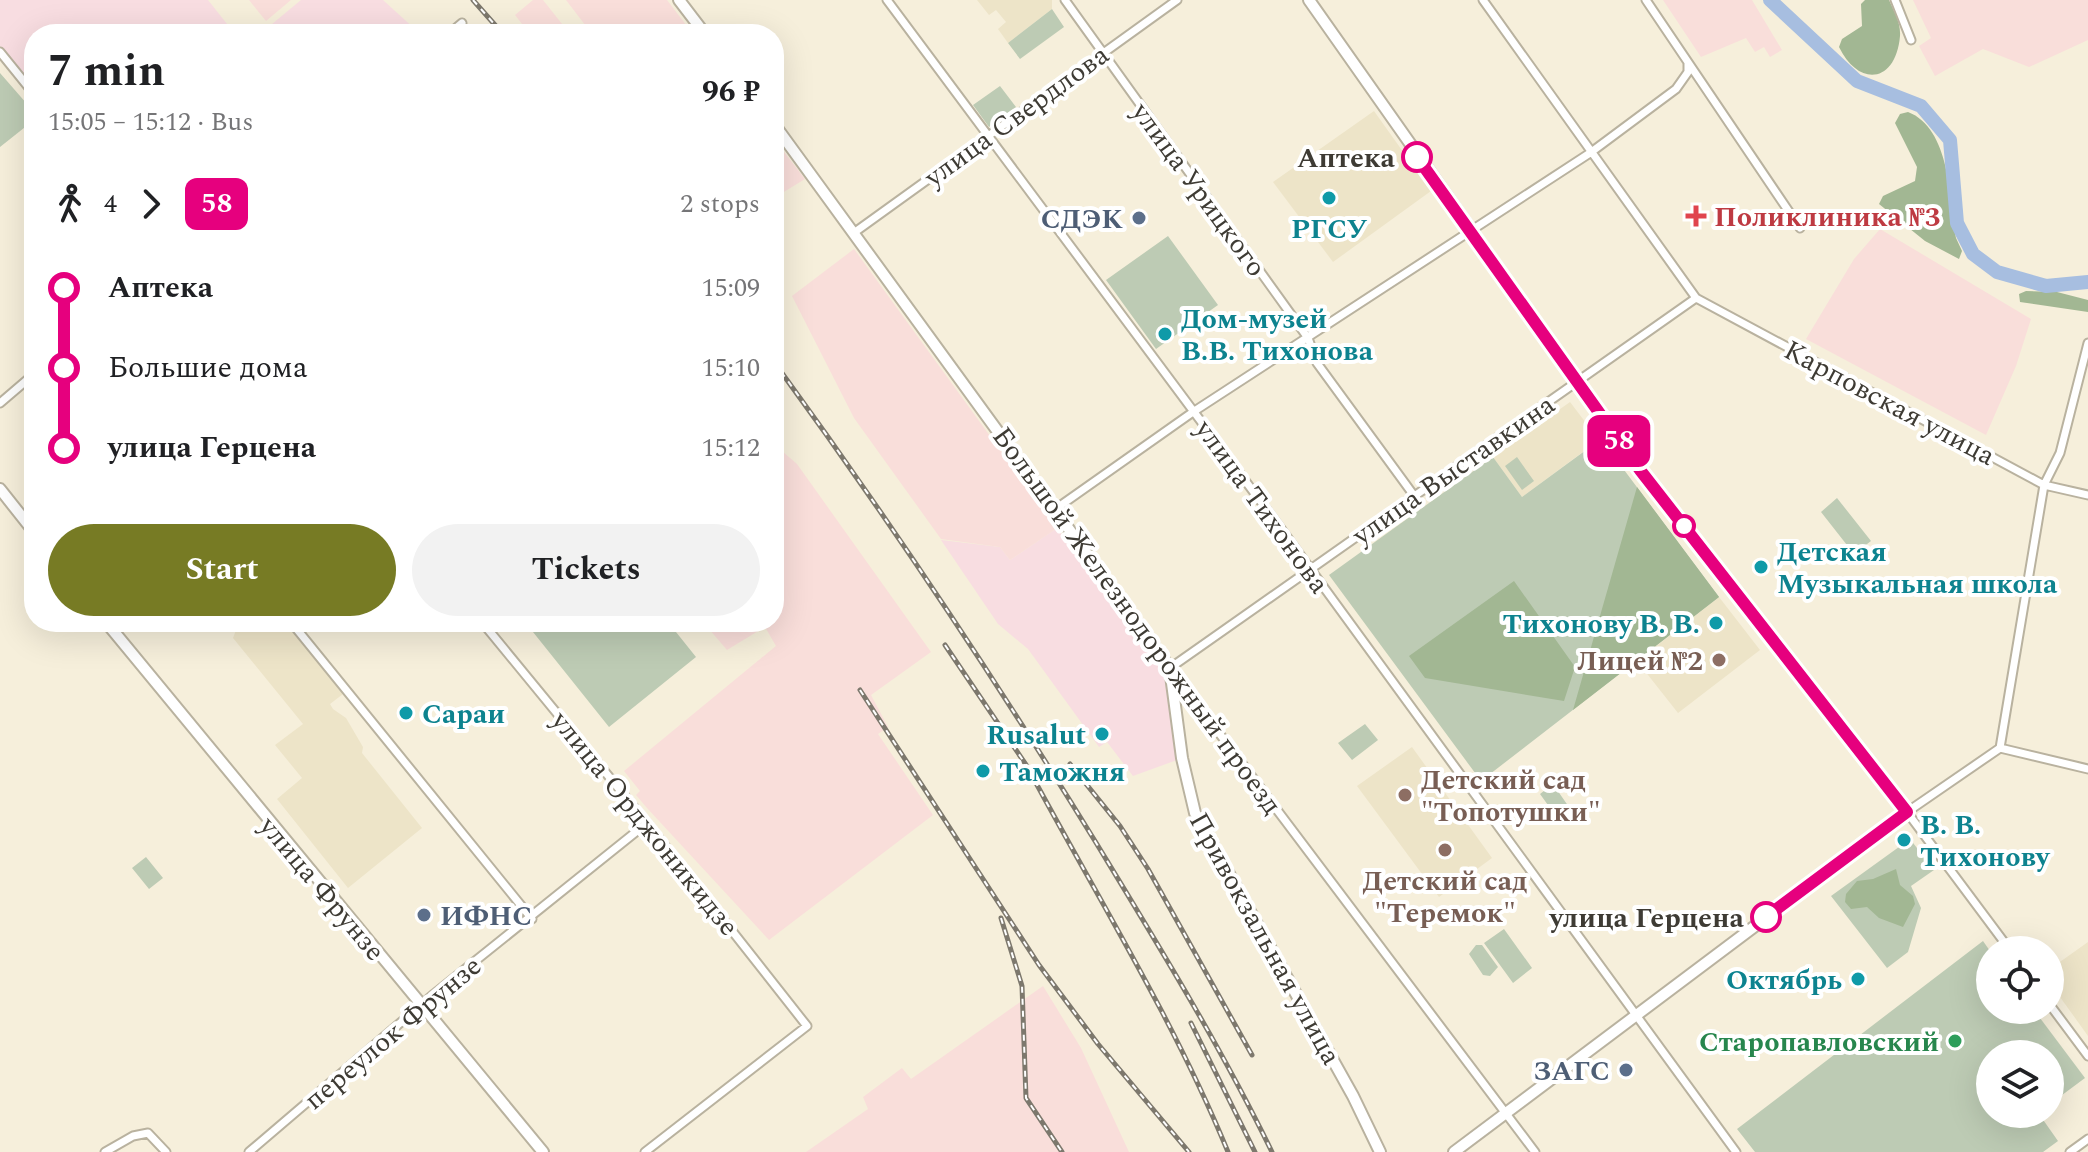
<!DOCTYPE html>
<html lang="en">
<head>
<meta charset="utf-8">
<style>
  :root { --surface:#fff; --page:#f2f2f2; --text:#202124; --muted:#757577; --accent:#777b24 }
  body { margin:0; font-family:Spectral,serif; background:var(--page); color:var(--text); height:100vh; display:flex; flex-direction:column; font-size:30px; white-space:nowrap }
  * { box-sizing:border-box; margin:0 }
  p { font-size:26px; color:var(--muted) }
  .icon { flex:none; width:44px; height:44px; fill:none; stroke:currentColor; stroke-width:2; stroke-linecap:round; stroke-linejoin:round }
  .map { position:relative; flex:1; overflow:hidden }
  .side { position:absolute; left:24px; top:24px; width:760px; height:608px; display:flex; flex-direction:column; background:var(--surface); border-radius:32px; box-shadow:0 8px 32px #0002 }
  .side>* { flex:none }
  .badge { padding:0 16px; border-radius:12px; font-size:28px; line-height:52px }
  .controls { position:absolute; left:1976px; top:936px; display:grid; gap:16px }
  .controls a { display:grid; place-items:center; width:88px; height:88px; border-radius:50%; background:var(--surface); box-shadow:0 8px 32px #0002; font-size:40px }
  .map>.badge { position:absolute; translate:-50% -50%; box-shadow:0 0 0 4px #fff }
  .legs { display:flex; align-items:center; gap:12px; height:88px; padding:0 24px; font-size:26px }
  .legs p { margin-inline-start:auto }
  .overview { display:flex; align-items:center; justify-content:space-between; height:136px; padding:0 24px }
  h1 { font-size:44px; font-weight:700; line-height:60px }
  .primary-button { display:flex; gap:16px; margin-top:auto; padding:16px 24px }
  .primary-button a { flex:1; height:92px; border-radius:48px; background:var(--accent); color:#fff; font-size:32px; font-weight:700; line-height:92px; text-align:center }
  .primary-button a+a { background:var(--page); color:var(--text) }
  ul { padding:0 24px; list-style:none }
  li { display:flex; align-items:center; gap:28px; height:80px; font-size:30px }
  li i { display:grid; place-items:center; width:12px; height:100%; margin:0 10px; background:currentColor }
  li i::after { content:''; width:20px; height:20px; margin:-10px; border:6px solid; border-radius:50%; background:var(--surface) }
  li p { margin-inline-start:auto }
  li:first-child i { background:linear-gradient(#0000 50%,currentColor 0) }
  li:last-child i { background:linear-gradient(currentColor 50%,#0000 0) }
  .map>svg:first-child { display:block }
</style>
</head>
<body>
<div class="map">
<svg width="2088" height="1152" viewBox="0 0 2088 1152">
  <rect width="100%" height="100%" fill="#f6efdb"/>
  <!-- commercial -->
  <path fill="#f8dde1" d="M 0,0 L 208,0 L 235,34 L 34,34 L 34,87 L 0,46 Z
    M 301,0 L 383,0 L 416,30 L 411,34 L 260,34 Z
    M 1057,528 L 1167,676 L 1177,760 L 1133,776 L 1107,742 L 1099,747 L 1028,649 L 998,624 L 941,540 L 1000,547 L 1010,560 Z"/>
  <!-- industrial -->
  <path fill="#f9deda" d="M 249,0 L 291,0 L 266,21 Z
    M 533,0 L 543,0 L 570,34 L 530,34 L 515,15 Z
    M 566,0 L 667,0 L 693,34 L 592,34 Z
    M 1663,0 L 1752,0 L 1782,50 L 1770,57 L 1764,47 L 1755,52 L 1746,38 L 1701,57 Z
    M 1913,0 L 2088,0 L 2088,40 L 2029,67 L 1983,49 L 1935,76 L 1919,46 L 1931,38 Z
    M 774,139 L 805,179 L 774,198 Z
    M 1880,229 L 2031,319 L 2016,366 L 1986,435 L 1806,339 L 1854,259 Z
    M 854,249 L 1057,528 L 1010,560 L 1000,547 L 941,539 L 854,418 L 792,296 Z
    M 774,444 L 797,464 L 931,652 L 871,695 L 888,727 L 878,734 L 933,815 L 769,940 L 647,808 L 636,795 L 640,791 L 624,771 L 776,646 L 765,627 L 727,650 L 703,622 L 774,622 Z
    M 1043,986 L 1081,1048 L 1129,1152 L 806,1152 L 868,1109 L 863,1097 L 902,1068 L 911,1079 Z"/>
  <!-- built -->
  <path fill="#ede4c8" d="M 977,0 L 1052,0 L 1052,9 L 1008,43 L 998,29 L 1006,22 L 996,10 L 989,15 Z
    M 1374,111 L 1431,191 L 1333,262 L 1273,182 Z
    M 1570,402 L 1599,440 L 1522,497 L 1493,457 Z
    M 1719,597 L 1760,650 L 1678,713 L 1637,661 Z
    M 247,622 L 284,622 L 343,694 L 330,704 L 333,709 L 346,718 L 363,747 L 362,753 L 422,828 L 348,888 L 277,799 L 302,778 L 275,745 L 303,724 L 233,638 L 236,630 Z
    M 1412,747 L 1492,858 L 1439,897 L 1357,786 Z
    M 2088,942 L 2088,1036 L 2050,983 L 2050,969 Z"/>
  <!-- green -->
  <path fill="#bdcbb4" d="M 1052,9 L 1064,27 L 1020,59 L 1008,43 Z
    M 0,73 L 34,112 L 34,120 L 0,147 Z
    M 1000,86 L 1016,107 L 989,127 L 973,105 Z
    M 1168,236 L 1218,305 L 1156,349 L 1106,280 Z
    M 1601,439 L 1719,597 L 1481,781 L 1329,575 L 1493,457 L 1522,497 Z
    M 1517,457 L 1534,481 L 1522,490 L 1505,466 Z
    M 1837,498 L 1871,541 L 1854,554 L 1821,512 Z
    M 525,622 L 668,622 L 696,657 L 609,727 Z
    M 1365,724 L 1378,740 L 1352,760 L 1338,743 Z
    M 1553,784 L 1571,810 L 1558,819 L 1540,794 Z
    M 1910,839 L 1934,870 L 1911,886 L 1921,908 L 1908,952 L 1887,968 L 1831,896 Z
    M 146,857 L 163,878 L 149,889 L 132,868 Z
    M 1504,929 L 1532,968 L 1513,983 L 1484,943 Z
    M 1983,941 L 1990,951 L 1990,1010 L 2034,1010 L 2085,1078 L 2050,1104 L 2050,1054 L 1990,1054 L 1990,1114 L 2039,1114 L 2058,1141 L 2043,1152 L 1755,1152 L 1737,1129 Z
    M 1476,945 L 1482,945 L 1498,967 L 1490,976 L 1483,975 L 1469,954 Z"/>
  <!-- forest -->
  <path fill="#a2b793" d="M 1865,0 L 1889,0 C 1894,11 1901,23 1900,36 C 1896,83 1859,88 1839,47 L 1842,39 L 1862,26 L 1861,4 Z
    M 1908,112 C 1950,128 1950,199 1956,238 L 1962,251 L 1959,259 L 1925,241 L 1879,204 L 1883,196 L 1915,181 L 1917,167 L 1895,123 L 1900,114 Z
    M 2026,291 L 2057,292 L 2088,300 L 2088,312 L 2020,302 L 2019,294 Z
    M 1637,487 L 1719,597 L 1573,710 Z
    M 1514,581 L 1575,667 L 1564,701 L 1425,678 L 1409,656 Z
    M 1896,869 L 1900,885 L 1913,896 L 1915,904 L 1903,927 L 1879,918 L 1867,907 L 1851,909 L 1845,902 L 1846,894 L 1857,881 L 1873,879 Z"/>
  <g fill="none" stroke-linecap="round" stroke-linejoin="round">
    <!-- river -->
    <path stroke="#a7bee0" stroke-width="14" d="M 1770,0 L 1857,81 L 1921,106 L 1950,140 L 1957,223 L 1973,254 L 1997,272 L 2046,286 L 2088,282"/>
    <!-- street casing -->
    <g stroke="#b9b29f" stroke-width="11">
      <path id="street" d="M 887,0 L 1282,530 L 1736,1152
        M 1065,0 L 1308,338 L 1317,363 L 1415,497
        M 1483,0 L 1696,298 L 2044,485 L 2088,495
        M 1646,0 L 1800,228
        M 1895,0 L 1911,40
        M 449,34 L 462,23
        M 0,52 L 34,94
        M 855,232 L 1177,0
        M 0,403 L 34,374
        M 1054,510 L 1193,412 L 1590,153 L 1676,89 L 1688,72 L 1688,63
        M 291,622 L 532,919
        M 482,622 L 647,823 L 807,1026 L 645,1152
        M 2000,748 L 2088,769
        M 2010,950 L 1907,812 L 2000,748 L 2044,485 L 2060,453 L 2088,343
        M 2050,1005 L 2088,1056
        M 105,1152 L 133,1136 L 148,1133 L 166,1152
        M 249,1152 L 434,994 L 647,823
        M 1535,1152 L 1170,668 L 1696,298
        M 2070,1152 L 2088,1139"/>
    </g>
    <!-- secondary casing -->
    <g stroke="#b9b29f" stroke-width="14">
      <path id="secondary" d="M 679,0 L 705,34
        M 1309,0 L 1640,470 L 1907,812 L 1454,1152
        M 774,124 L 1170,668 L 1182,758 L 1195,813 L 1353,1096 L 1380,1152
        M 0,489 L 34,532
        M 106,622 L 543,1152"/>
    </g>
    <!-- street -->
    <use href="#street" stroke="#fff" stroke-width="7"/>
    <!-- secondary -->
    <use href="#secondary" stroke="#fff" stroke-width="10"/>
    <!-- rail casing -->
    <g stroke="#7d786d" stroke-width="5">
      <path id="rail" d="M 473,0 L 503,34
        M 774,362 C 888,518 994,677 1095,841 C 1157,943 1220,1045 1272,1152
        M 945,645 L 1035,778
        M 860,690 L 1039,965 L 1098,1044 L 1189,1152
        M 1070,764 L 1120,826 L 1148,869 L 1252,1055
        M 1029,770 C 1097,897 1173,1018 1228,1152
        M 1001,918 L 1022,986 L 1026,1098 L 1062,1152
        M 1191,1023 L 1255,1152"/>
    </g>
    <!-- rail -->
    <use href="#rail" stroke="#fff" stroke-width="2" stroke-dasharray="6" stroke-linecap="butt"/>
  </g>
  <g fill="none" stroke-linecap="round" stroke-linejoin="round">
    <!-- line-1 casing -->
    <g stroke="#fff" stroke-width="18">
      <path id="line-1" d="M 1417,157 L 1640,470 L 1907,812 L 1766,917"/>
    </g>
    <!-- line-1 -->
    <use href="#line-1" stroke="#e6007e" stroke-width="12"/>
  </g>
  <!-- markers -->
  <g fill="#fff" stroke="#e6007e" stroke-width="4">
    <circle cx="1417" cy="157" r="14"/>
    <circle cx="1684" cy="526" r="10"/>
    <circle cx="1766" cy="917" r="14"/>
  </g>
  <g fill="#0f9aa8" stroke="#fff" stroke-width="3">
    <circle cx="1329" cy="198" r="8"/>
    <circle cx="1165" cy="334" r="8"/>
    <circle cx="1761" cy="567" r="8"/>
    <circle cx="1716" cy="623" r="8"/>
    <circle cx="406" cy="713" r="8"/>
    <circle cx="1102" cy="734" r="8"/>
    <circle cx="983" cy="771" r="8"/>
    <circle cx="1904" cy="840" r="8"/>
    <circle cx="1858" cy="979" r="8"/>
  </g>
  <path fill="#e0444e" stroke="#fff" stroke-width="3" d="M1692 204h8v8h8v8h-8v8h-8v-8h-8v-8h8z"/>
  <g fill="#5c6f8a" stroke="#fff" stroke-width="3">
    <circle cx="1139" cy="218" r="8"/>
    <circle cx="424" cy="915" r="8"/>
    <circle cx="1626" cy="1070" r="8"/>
  </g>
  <g fill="#8d6e63" stroke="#fff" stroke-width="3">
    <circle cx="1719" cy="660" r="8"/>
    <circle cx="1405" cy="795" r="8"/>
    <circle cx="1445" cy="850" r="8"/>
  </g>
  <circle fill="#2e9e5b" stroke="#fff" stroke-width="3" cx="1955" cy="1041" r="8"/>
  <g text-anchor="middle" stroke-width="8" stroke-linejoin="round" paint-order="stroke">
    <!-- street labels -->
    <g font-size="28" fill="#3e3b34" stroke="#fff">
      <text transform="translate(1016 115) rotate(-36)" y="10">улица Свердлова</text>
      <text transform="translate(1200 189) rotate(54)" y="10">улица Урицкого</text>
      <text transform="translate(1890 402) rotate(28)" y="10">Карповская улица</text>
      <text transform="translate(1453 469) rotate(-35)" y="10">улица Выставкина</text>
      <text transform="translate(1263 506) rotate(54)" y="10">улица Тихонова</text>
      <text transform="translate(1138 620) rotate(54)" y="10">Большой Железнодорожный проезд</text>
      <text transform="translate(646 823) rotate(51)" y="10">улица Орджоникидзе</text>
      <text transform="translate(323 888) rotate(50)" y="10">улица Фрунзе</text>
      <text transform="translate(1266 938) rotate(61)" y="10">Привокзальная улица</text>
      <text transform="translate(392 1032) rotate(-40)" y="10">переулок Фрунзе</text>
    </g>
    <!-- stop labels -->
    <g font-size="28" font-weight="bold" fill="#3e3b34" stroke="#fff" text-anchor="end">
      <text x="1395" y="167">Аптека</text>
      <text x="1744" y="927">улица Герцена</text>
    </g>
    <!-- health labels -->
    <g font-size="28" font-weight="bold" fill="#be3a42" stroke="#fff" text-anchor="start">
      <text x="1714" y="226">Поликлиника №3</text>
    </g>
    <!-- service labels -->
    <g font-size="28" font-weight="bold" fill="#4e5e75" stroke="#fff" text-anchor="end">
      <text x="1123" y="228">СДЭК</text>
      <text x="440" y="925" text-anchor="start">ИФНС</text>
      <text x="1610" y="1080">ЗАГС</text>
    </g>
    <!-- culture labels -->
    <g font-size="28" font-weight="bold" fill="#0d838f" stroke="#fff" text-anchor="start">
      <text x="1329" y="238" text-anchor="middle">РГСУ</text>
      <text x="1181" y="328">Дом-музей<tspan x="1181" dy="32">В.В. Тихонова</tspan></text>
      <text x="1777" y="561">Детская<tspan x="1777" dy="32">Музыкальная школа</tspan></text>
      <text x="1700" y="633" text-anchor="end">Тихонову В. В.</text>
      <text x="422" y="723">Сараи</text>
      <text x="1086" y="744" text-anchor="end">Rusalut</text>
      <text x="999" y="781">Таможня</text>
      <text x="1920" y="834">В. В.<tspan x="1920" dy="32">Тихонову</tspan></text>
      <text x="1842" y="989" text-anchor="end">Октябрь</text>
    </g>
    <!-- education labels -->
    <g font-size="28" font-weight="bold" fill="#785e54" stroke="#fff" text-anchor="end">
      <text x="1703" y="670">Лицей №2</text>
      <text x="1421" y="789" text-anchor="start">Детский сад<tspan x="1421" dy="32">"Топотушки"</tspan></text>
      <text x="1445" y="890" text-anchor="middle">Детский сад<tspan x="1445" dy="32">"Теремок"</tspan></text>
    </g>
    <!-- leisure labels -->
    <g font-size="28" font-weight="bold" fill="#27864d" stroke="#fff" text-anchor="end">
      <text x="1939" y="1051">Старопавловский</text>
    </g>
  </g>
</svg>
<div class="controls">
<a><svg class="icon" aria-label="locate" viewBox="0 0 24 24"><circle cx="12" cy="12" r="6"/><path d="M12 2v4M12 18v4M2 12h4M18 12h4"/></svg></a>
<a><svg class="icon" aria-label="layers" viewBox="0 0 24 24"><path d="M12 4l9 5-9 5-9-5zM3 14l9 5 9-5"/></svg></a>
</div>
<b class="badge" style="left:1619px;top:441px;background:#e6007e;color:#fff">58</b>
<section class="side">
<div class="overview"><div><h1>7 min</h1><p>15:05 – 15:12 · Bus</p></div><b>96 ₽</b></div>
<div class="legs"><svg class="icon" aria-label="walk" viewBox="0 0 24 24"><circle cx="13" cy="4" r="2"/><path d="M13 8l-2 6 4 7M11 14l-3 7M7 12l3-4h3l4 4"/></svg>4<svg class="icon" aria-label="forward" viewBox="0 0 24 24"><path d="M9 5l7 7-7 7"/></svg><b class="badge" style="background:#e6007e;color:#fff">58</b><p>2 stops</p></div>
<ul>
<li><i style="color:#e6007e"></i><b>Аптека</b><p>15:09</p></li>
<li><i style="color:#e6007e"></i><span>Большие дома</span><p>15:10</p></li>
<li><i style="color:#e6007e"></i><b>улица Герцена</b><p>15:12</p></li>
</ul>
<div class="primary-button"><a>Start</a><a>Tickets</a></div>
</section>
</div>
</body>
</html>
